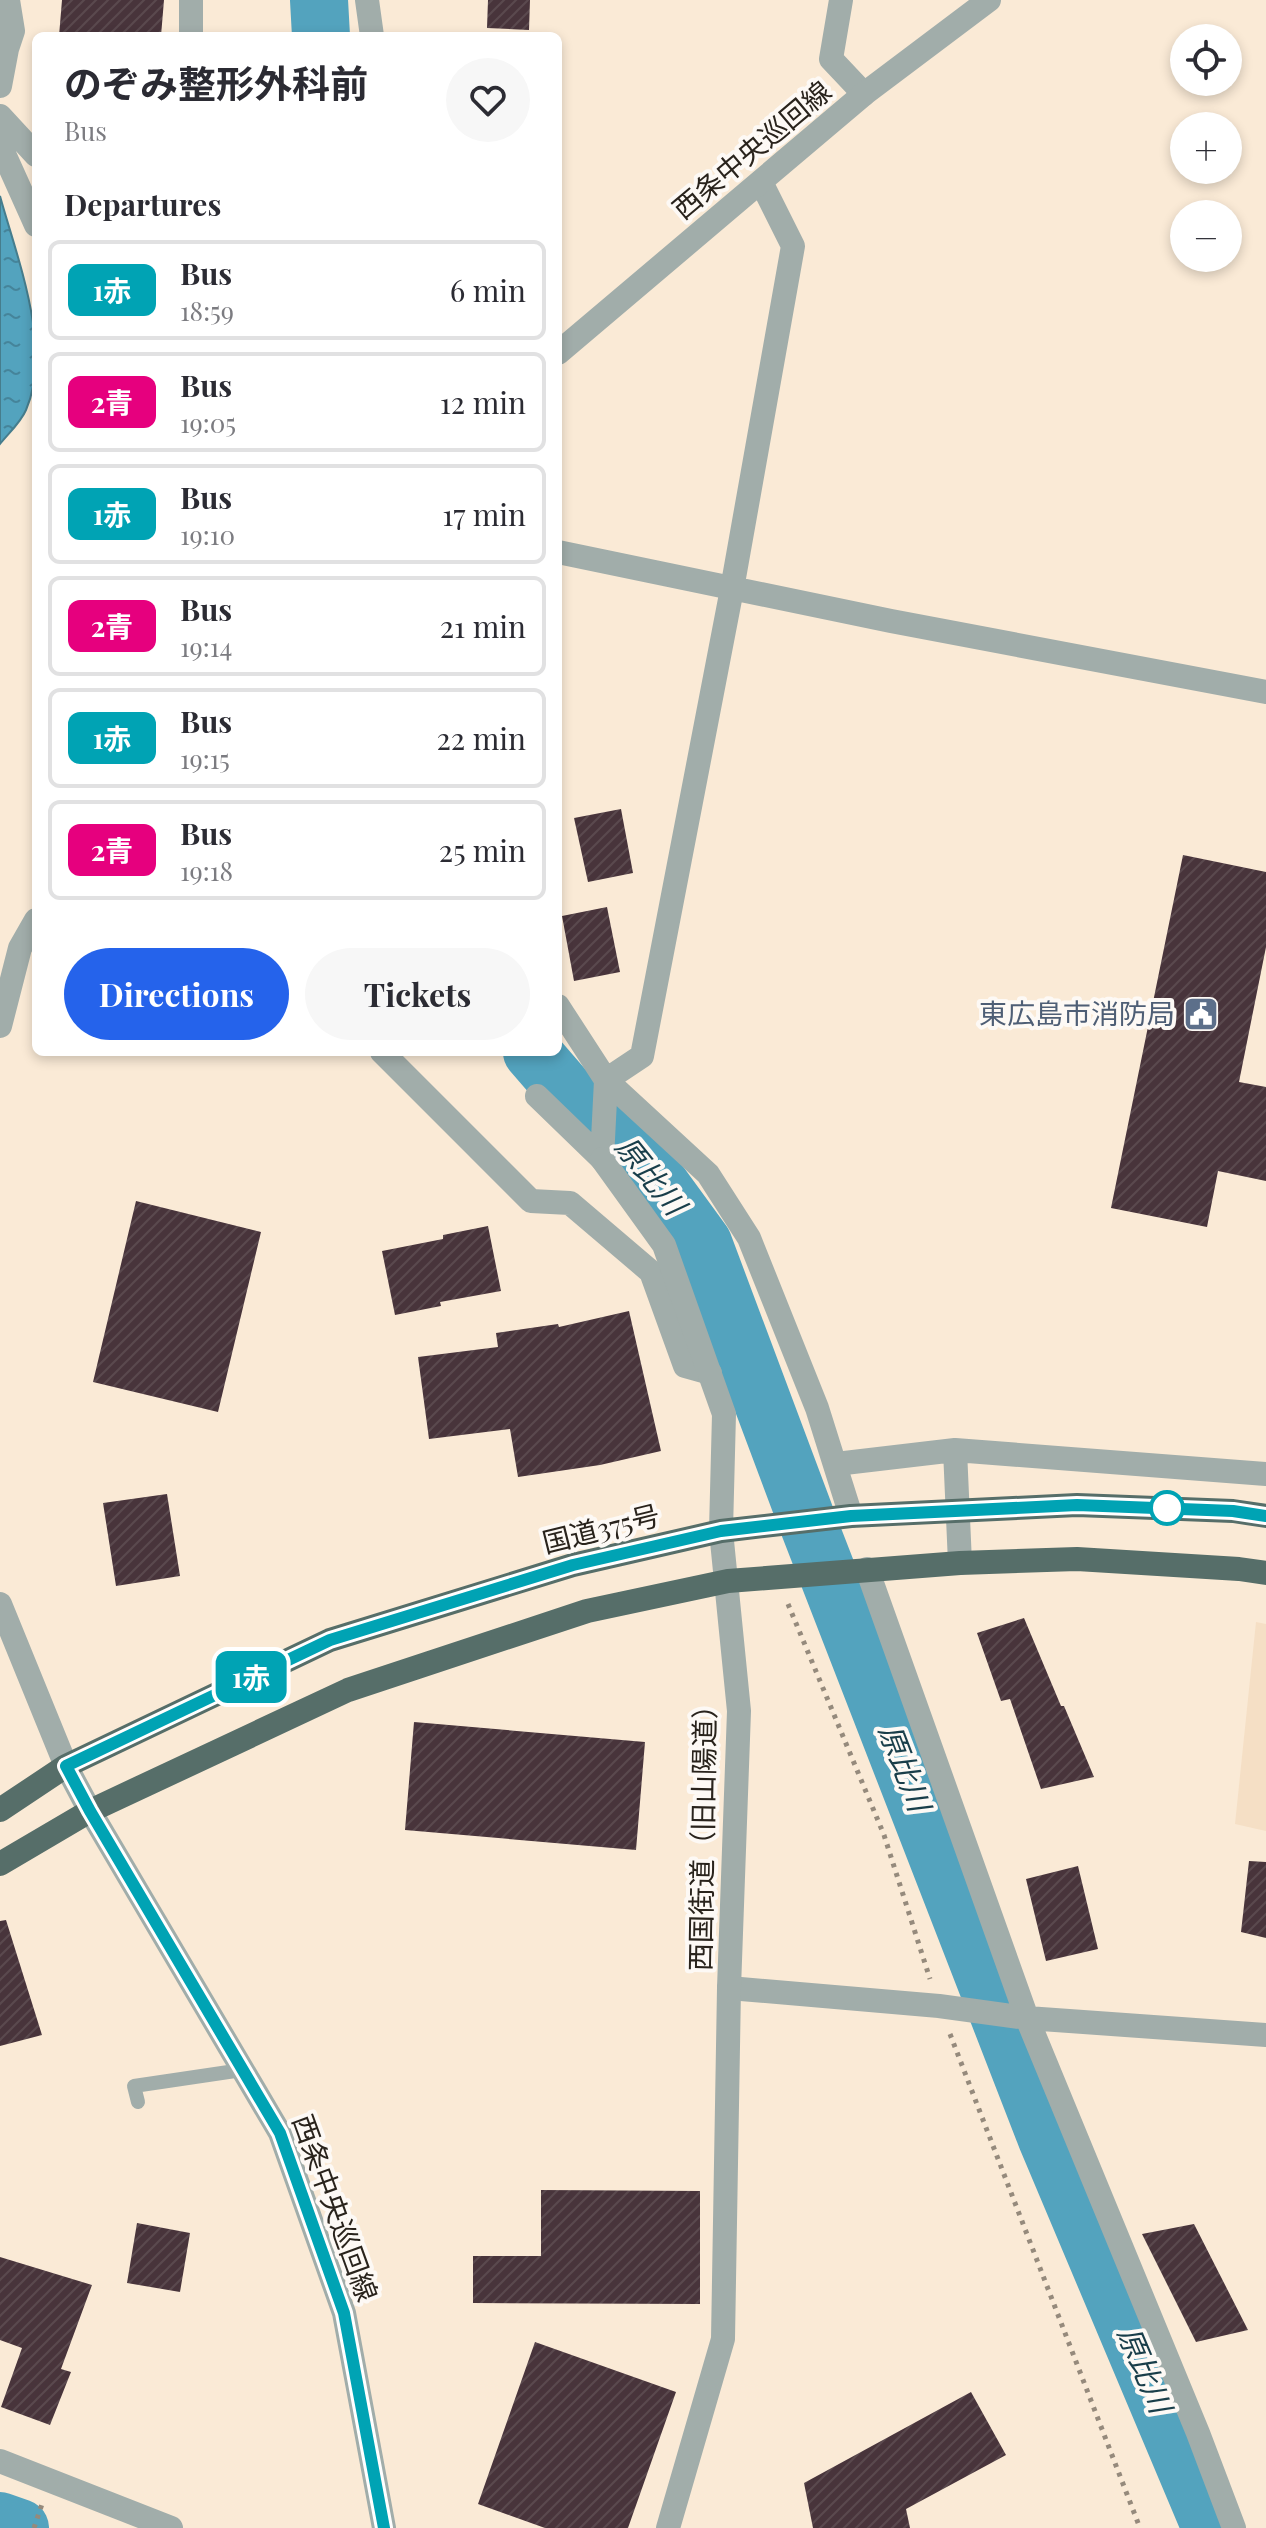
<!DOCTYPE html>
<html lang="en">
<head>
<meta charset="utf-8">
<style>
  :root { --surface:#fff; --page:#f7f7f7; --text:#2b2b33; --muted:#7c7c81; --line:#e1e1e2; --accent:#2563eb }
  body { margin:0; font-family:"Playfair Display","Noto Sans JP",serif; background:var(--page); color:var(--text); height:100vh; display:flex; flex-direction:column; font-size:30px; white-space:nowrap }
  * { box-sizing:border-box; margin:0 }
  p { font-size:26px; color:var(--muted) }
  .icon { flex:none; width:44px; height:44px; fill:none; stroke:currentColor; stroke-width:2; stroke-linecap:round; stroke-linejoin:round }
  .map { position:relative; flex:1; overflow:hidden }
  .panel { position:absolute; left:32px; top:32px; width:530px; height:1024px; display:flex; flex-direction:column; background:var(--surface); border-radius:12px; box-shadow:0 4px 12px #0003 }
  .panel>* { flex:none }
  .badge { padding:0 16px; border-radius:12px; font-size:28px; line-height:52px }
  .tools { position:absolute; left:1170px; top:24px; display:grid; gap:16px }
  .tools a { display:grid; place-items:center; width:72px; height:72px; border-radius:50%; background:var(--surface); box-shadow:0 4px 12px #0003; font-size:40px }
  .map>.badge { position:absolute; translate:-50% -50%; box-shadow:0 0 0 4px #fff }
  h2 { padding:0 32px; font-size:30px; line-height:72px }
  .round { display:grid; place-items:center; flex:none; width:84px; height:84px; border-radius:42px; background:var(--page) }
  .head { display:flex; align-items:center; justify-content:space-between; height:136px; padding:0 32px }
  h1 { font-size:38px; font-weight:700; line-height:60px }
  .button { display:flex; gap:16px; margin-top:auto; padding:16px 32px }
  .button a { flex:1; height:92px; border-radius:48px; background:var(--accent); color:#fff; font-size:32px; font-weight:700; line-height:92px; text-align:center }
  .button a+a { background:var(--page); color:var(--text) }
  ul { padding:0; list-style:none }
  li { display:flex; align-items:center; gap:24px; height:100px; margin:0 16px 12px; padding:0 16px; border:4px solid var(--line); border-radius:12px }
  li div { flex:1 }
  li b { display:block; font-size:30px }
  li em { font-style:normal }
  li .badge { min-width:88px; font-weight:700; text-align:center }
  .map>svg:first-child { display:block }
</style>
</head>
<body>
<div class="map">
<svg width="1266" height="2528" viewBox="0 0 1266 2528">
  <defs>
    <pattern id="water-ripples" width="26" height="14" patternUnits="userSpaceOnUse" patternTransform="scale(2)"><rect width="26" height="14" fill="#53a3be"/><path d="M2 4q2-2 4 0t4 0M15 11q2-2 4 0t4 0" fill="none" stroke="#45849a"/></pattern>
    <pattern id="building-hatch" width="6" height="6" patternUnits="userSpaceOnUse" patternTransform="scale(2)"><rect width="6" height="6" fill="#48343b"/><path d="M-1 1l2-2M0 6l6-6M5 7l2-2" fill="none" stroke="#5a494e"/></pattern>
  </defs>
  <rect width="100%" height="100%" fill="#faead6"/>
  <!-- built -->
  <path fill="#f5dfc5" d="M 1256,1622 L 1266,1624 L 1266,1831 L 1235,1824 Z"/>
  <!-- water -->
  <path fill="url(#water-ripples)" stroke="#467d8d" stroke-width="2" d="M 0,196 C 17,258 53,348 26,410 C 21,422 8,434 0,444 Z"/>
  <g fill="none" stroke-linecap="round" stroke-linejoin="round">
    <!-- river -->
    <path stroke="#53a3be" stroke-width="58" d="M 319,0 L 321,36
      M 532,1052 L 564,1089 L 633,1147 L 703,1243 L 806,1518 L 1047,2139 L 1211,2528
      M 0,2521 L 20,2528"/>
  </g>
  <!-- building -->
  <path fill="url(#building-hatch)" d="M 62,0 L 164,0 L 161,36 L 59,36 Z
    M 488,0 L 530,0 L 529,30 L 487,28 Z
    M 621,809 L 633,873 L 588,882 L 574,818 Z
    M 1183,855 L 1266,872 L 1266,947 L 1239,1082 L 1266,1087 L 1266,1181 L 1218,1171 L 1207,1227 L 1111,1208 Z
    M 607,907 L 620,972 L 574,981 L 562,916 Z
    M 136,1201 L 261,1232 L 218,1412 L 93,1382 Z
    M 488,1226 L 501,1291 L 440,1302 L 441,1306 L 395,1315 L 382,1251 L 443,1239 L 443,1235 Z
    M 629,1311 L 661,1451 L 600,1465 L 518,1477 L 510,1429 L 429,1439 L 418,1357 L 498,1347 L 496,1333 L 558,1324 L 559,1327 Z
    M 167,1494 L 180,1576 L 116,1586 L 103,1503 Z
    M 1024,1618 L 1061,1706 L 1064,1706 L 1094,1777 L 1041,1789 L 1010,1699 L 1001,1701 L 977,1633 Z
    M 414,1722 L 645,1742 L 636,1850 L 405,1830 Z
    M 1249,1861 L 1266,1862 L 1266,1938 L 1241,1932 Z
    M 1078,1866 L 1098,1949 L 1046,1961 L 1026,1879 Z
    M 6,1920 L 42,2035 L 0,2046 L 0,1921 Z
    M 541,2190 L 700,2191 L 700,2304 L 473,2303 L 473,2256 L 541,2256 Z
    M 137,2223 L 190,2233 L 180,2292 L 127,2283 Z
    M 1194,2224 L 1248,2330 L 1196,2342 L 1142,2234 Z
    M 0,2257 L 92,2285 L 61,2369 L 71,2372 L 50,2425 L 1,2407 L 22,2348 L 0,2340 Z
    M 535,2342 L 676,2392 L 628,2528 L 545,2528 L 478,2504 Z
    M 971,2392 L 1006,2455 L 906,2509 L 910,2528 L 813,2528 L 804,2483 Z"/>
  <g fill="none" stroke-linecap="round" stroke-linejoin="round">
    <!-- path -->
    <path stroke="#958a7c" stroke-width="5" stroke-dasharray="4 6" stroke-linecap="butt" d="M 788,1604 L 884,1835 L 930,1979
      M 950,2034 L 1140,2528
      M 34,2528 L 42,2504"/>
    <!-- service -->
    <path stroke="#a1adaa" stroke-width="14" d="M 138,2102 L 134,2086 L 242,2070"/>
    <!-- minor -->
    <path stroke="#a1adaa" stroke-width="24" d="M 367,0 L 372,36
      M 841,0 L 831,59 L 864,94
      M 0,36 L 7,49 L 0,86
      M 191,36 L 191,0
      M 7,49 L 13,31 L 8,0
      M 0,116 L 36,155
      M 0,145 L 36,225
      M 558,552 L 891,621 L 1266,692
      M 558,1006 L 606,1080 L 708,1174 L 749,1238 L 817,1408 L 851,1516
      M 382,1052 L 531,1201 L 570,1203 L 651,1272 L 685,1366 L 710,1373
      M 537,1096 L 602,1159
      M 602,1159 L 606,1080 L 642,1056 L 732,589 L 793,246 L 761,182
      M 955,1450 L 960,1563
      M 836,1464 L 955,1450 L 1266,1474
      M 867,1569 L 1027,2018 L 1198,2433 L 1234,2528
      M 729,1988 L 939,2006 L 1027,2018 L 1266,2035"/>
    <!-- tertiary -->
    <path stroke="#a1adaa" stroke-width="24" d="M 558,353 L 864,94 L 989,0
      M 0,1026 L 20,948 L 36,920
      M 602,1159 L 664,1245 L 724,1414 L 721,1531 L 739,1711 L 729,1988 L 723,2339 L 668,2528
      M 0,1604 L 66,1766 L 90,1811 L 280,2133 L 344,2313 L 384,2528
      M 0,2461 L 171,2528"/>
    <!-- trunk -->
    <path stroke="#566e69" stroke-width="24" d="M 0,1810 L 66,1766 L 330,1640 L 573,1565 L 721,1531 L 851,1516 L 1077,1505 L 1233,1511 L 1266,1516
      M 0,1864 L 90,1811 L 348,1690 L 587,1611 L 728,1581 L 960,1563 L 1077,1559 L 1239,1569 L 1266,1573"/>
  </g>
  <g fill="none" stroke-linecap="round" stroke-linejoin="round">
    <!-- line casing -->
    <g stroke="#fff" stroke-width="18">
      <path id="line" d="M 384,2528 L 344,2313 L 280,2133 L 90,1811 L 66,1766 L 330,1640 L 573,1565 L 721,1531 L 851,1516 L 1077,1505 L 1233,1511 L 1266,1516"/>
    </g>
    <!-- line -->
    <use href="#line" stroke="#00a3b4" stroke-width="12"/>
  </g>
  <!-- icons -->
  <defs>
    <g id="civic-square" transform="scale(1.8)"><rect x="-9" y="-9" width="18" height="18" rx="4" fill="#5c6f8a" stroke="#fdf9f5"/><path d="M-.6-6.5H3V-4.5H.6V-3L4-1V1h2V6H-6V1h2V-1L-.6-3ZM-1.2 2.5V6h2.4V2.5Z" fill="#fff"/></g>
  </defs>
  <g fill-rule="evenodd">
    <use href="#civic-square" x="1201" y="1014"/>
  </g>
  <!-- markers -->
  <circle fill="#fff" stroke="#00a3b4" stroke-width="4" cx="1167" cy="1508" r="16"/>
  <g text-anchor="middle" stroke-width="8" stroke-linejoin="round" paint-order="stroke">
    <!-- street labels -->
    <g font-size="28" fill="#29231c" stroke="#fdf9f5">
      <text transform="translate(752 150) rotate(-40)" y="10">西条中央巡回線</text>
      <text transform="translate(601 1529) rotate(-14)" y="10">国道375号</text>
      <text transform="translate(703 1831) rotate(-89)" y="10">西国街道（旧山陽道）</text>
      <text transform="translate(335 2208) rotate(70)" y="10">西条中央巡回線</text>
    </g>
    <!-- service labels -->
    <g font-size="28" fill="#4e5e75" stroke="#fdf9f5" text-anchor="end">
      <text x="1175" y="1024">東広島市消防局</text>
    </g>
    <!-- water labels -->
    <g font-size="30" font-style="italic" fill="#193e4a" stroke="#fdf9f5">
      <text transform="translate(650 1176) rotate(51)" y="10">原比川</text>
      <text transform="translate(904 1768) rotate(69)" y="10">原比川</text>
      <text transform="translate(1144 2370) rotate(67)" y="10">原比川</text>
    </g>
  </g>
</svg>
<div class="tools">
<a><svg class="icon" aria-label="locate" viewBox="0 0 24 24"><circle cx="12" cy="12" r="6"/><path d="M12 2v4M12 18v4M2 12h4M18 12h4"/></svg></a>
<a>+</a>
<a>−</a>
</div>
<b class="badge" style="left:251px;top:1677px;background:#00a3b4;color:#fff">1赤</b>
<section class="panel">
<div class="head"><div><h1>のぞみ整形外科前</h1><p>Bus</p></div><a class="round"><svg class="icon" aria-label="heart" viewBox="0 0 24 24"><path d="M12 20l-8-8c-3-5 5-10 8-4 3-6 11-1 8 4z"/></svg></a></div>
<h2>Departures</h2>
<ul>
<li><span class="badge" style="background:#00a3b4;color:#fff">1赤</span><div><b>Bus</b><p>18:59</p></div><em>6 min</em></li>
<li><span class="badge" style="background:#e6007e;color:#fff">2青</span><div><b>Bus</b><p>19:05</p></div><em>12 min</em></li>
<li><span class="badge" style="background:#00a3b4;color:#fff">1赤</span><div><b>Bus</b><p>19:10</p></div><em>17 min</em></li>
<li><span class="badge" style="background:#e6007e;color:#fff">2青</span><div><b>Bus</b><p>19:14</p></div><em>21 min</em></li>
<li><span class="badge" style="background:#00a3b4;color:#fff">1赤</span><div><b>Bus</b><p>19:15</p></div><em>22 min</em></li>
<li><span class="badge" style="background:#e6007e;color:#fff">2青</span><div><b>Bus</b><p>19:18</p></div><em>25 min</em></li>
</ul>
<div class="button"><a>Directions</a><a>Tickets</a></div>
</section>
</div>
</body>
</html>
